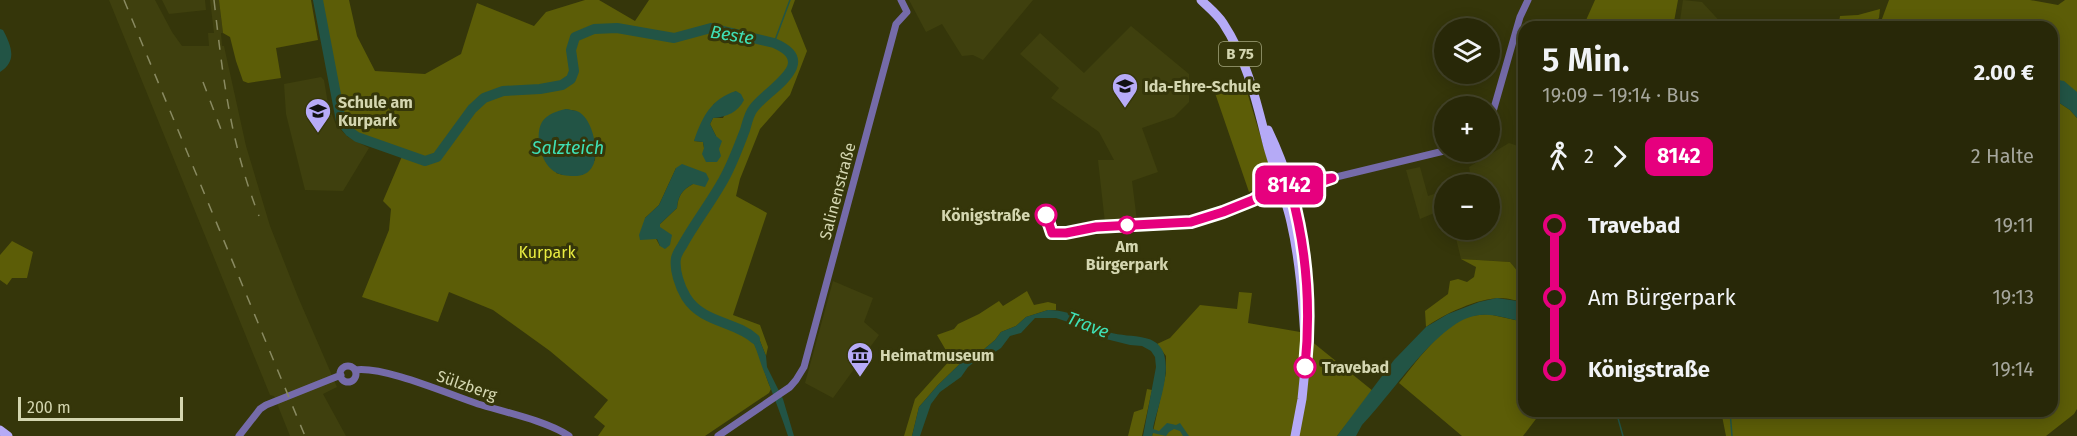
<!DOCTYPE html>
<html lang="de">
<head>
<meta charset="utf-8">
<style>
  :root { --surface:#282808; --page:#343416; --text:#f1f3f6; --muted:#a5a69c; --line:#444429 }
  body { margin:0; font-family:"Fira Sans",sans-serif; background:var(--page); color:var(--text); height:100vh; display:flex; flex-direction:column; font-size:22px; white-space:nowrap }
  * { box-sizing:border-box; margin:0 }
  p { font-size:20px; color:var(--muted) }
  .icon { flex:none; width:33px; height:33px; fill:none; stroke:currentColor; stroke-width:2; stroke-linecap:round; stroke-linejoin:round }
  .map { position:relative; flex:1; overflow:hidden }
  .drawer { position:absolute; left:1518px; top:21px; width:540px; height:396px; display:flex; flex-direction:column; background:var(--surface); border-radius:18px; box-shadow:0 3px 15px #0003,0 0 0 2px var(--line) }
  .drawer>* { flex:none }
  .badge { padding:0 12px; border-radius:9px; font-size:21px; line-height:39px }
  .tools { position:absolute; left:1434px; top:18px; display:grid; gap:12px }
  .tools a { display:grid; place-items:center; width:66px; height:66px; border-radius:50%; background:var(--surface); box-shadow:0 3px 15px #0003,0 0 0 2px var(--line); font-size:30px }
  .scale { position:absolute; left:18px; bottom:15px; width:165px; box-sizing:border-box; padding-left:6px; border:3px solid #d4d6b0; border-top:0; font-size:16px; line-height:21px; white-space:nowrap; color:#d4d6b0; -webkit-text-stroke:4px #35360a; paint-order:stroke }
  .map>.badge { position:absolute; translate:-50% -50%; box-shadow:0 0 0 3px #fff }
  .legs { display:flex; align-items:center; gap:9px; height:66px; padding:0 24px; font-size:20px }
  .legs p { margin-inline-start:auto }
  .summary { display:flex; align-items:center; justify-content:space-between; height:102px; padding:0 24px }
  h1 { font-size:33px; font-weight:600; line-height:45px }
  ul { padding:0 24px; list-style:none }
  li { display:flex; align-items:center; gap:21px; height:72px; font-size:22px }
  li i { display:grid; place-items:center; width:9px; height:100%; margin:0 8px; background:currentColor }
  li i::after { content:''; width:15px; height:15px; margin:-8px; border:4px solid; border-radius:50%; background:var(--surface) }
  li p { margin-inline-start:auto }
  li:first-child i { background:linear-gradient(#0000 50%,currentColor 0) }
  li:last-child i { background:linear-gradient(currentColor 50%,#0000 0) }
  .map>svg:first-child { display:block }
</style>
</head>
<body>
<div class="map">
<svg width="2077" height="436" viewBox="0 0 2077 436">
  <rect width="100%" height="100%" fill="#35360a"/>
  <!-- built -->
  <path fill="#3f400e" d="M 109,0 L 155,0 L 172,32 L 182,46 L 209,46 L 208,33 L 214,33 L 210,0 L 219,0 L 223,33 L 221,33 L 222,46 L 224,46 L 246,146 L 270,226 L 298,297 L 337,387 L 323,394 L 346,436 L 290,436 L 274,396 L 270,395 Z
    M 162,0 L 205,0 L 206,10 L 169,14 Z
    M 909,0 L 1033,0 L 983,60 L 973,55 L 962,56 L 942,24 L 926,32 Z
    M 1683,0 L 1702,2 L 1725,27 L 1679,27 Z
    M 1131,26 L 1189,74 L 1189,102 L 1174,117 L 1142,128 L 1158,172 L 1132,181 L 1137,221 L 1105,223 L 1098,160 L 1114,160 L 1099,132 L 1051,98 L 1059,88 L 1020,54 L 1040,33 L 1084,73 Z
    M 321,77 L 324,80 L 328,104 L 336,125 L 348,137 L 369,148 L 343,191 L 305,190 L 286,114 L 284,84 Z
    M 1524,141 L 1524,279 L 1510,262 L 1461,259 L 1454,230 L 1490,230 L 1490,184 L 1472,184 L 1469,167 L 1509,143 L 1521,147 Z
    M 1420,167 L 1428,196 L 1444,191 L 1444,209 L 1420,219 L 1406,170 Z
    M 833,281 L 873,298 L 864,322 L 879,335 L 833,398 L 805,383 Z"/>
  <!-- green -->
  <path fill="#5c5d07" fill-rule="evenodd" d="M 219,0 L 311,0 L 318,40 L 276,48 L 281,78 L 248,83 L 243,81 L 236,61 L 230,37 L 223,33 Z
    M 318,0 L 349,0 L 357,36 L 375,71 L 425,74 L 461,54 L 477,3 L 534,26 L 546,12 L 585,0 L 599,0 L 635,21 L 649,0 L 795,0 L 791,11 L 807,51 L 790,95 L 760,129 L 740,179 L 736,196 L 767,213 L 733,315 L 760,325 L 768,347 L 766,356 L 760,341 L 746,331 C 760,348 762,369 771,389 L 769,393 L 705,436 L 598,436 L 605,426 L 594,417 L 608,400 L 550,351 L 493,310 L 449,292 L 438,322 L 362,297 L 389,230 L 391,209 L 383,201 L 403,154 C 382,146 354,141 341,121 ZM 736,91 L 723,118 L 713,118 L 710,124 L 716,136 L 704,148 L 703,142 L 694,141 L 714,104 ZM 565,109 L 576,111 C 591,128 596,137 595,160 L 582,175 L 563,175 L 556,173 ZM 676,168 L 693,184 C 682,190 678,196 677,208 L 660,224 L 660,246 L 645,218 L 659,205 Z
    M 1595,0 L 1678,0 L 1673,27 L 1583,27 Z
    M 1889,0 L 2030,0 L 2058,5 L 2065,0 L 2077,0 L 2077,112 L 2052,83 L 2052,27 L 1879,27 Z
    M 1880,9 L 1879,18 L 1871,27 L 1852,27 L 1839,22 L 1840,16 L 1858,15 Z
    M 1245,85 L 1274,181 L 1249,192 L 1215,93 Z
    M 2052,98 L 2070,110 L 2077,118 L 2077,409 L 2074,414 L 2046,436 L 1726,436 L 1721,411 L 2052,411 Z
    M 12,241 L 33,252 L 27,278 L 12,278 L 7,285 L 0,280 L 0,255 Z
    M 1461,259 L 1510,262 L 1524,279 L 1524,302 C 1516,301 1509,298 1501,298 C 1478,298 1444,314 1426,327 L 1425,311 L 1448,294 L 1450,281 L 1458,279 L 1467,282 L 1474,277 L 1476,267 Z
    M 1027,291 L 1034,305 L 1048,302 L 1056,304 L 1056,310 L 1048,310 L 1026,317 L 1016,326 L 1001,332 L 995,340 L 982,351 L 966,358 L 938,385 L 919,407 L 912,436 L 904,436 L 915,399 L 951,359 L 937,335 L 954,329 L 958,324 L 979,314 L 999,301 L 1003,306 Z
    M 1239,292 L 1252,293 L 1248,323 L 1300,332 L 1373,391 L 1337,436 L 1152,436 L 1166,373 L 1166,356 L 1157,344 L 1170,338 L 1200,305 L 1237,309 Z
    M 1488,314 L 1524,322 L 1524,411 L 1542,411 L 1523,436 L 1462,436 L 1399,383 C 1416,362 1439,330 1464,318 C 1472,315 1480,315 1488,314 Z
    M 1147,389 L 1152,390 L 1142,436 L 1128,436 L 1134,412 L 1143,409 Z"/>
  <!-- water -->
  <path fill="#225445" d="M 0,29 L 3,30 C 11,45 18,61 0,72 Z
    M 2052,79 L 2064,81 L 2077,92 L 2077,118 L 2070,110 L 2052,98 Z
    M 736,91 L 741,94 L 744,100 C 738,112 727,117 713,118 L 710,124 L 716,136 L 722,141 L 719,149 L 721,156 L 717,162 L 706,162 L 702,154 L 704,148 L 703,142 L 694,141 C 702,117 711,99 736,91 Z
    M 566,109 C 570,110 575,110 579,112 C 593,121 598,148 594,163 C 591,171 586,175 577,176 C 570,176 561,176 555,172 C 541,164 534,136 542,122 C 547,114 557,111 566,109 Z
    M 682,164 L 706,173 L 709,179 L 705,187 L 693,184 C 682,190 678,196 677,208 L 660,224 L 660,227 L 672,235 L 670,245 L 665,249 L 660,246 L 657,239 L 640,240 L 639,235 L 645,218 L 659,205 L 676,168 Z
    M 1497,298 L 1524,302 L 1524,322 C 1508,319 1491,312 1474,316 C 1436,324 1390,397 1362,425 L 1356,436 L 1337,436 L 1394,360 L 1426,327 L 1448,314 L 1479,302 Z
    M 1048,310 C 1062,310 1075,314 1088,321 C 1095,324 1100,330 1108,332 C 1121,336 1133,335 1145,338 C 1184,346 1157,405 1153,429 L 1159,431 L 1167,423 L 1176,425 L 1180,423 L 1189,436 L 1183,436 L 1180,431 L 1174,429 L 1169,432 L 1166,436 L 1153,433 L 1152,436 L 1143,436 L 1156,367 L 1155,357 L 1151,351 L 1142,346 L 1130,345 L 1094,336 L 1080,326 L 1056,318 L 1035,318 L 1021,333 L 1010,336 L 1001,348 L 989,356 L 978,359 L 968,367 L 961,377 L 940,392 L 931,404 L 920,436 L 912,436 L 919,407 L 938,385 L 966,358 L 982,351 L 995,340 L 1001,332 L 1016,326 L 1026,317 Z
    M 750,329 L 760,341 L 766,356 L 767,367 L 783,399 L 794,436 L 788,436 C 781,415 773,394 765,374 C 758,358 757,344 745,331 Z"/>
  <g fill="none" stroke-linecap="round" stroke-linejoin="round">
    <!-- stream -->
    <path stroke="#225445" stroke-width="1.5" d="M 774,43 L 790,0
      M 1616,411 L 1623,436
      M 1730,411 L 1732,436"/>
    <!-- river -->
    <path stroke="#225445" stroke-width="10" d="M 318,0 L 341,121 L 350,132 L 357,137 L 425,161 L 437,157 L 472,109 L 484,98 L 503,91 L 540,89 L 562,85 L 571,79 L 574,71 L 571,50 L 575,37 L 594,29 L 617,28 L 674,38 L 711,28 L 774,43 C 822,63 766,90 753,109 C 749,114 747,123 745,130 C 738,148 731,168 721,184 C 709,205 694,224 682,246 C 680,249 677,254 676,258 C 674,270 680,287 686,297 C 702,323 735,321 755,339"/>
    <!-- minor -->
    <path stroke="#756ba9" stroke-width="7" d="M 1490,122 L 1520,17 L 1528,0
      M 1284,186 L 1307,180 L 1323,179
      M 1288,193 L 1332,178 L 1444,151
      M340 374a8 8 0 1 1 16 0a8 8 0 1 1-16 0Z
      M 355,370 C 384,366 448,394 478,404 C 504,412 547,421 569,436
      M 239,436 L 260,409 L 266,405 L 341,375
      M 718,436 L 790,387 L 796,380 L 804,367 L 896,24 L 907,12 L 901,0"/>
    <!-- major -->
    <path stroke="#b5aaf6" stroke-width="9" d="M 1201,0 C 1208,7 1217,14 1223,23 C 1248,61 1257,104 1268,147 C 1275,172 1285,196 1291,222 C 1301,265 1303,309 1306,353
      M 1268,130 C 1294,184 1307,246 1309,306
      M 0,430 L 8,436
      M 1295,436 L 1302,399 L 1307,349"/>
    <!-- rail -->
    <path stroke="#898a61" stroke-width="1.5" stroke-dasharray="10 10" stroke-linecap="butt" d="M 124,0 L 305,436
      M 214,0 C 223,78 230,142 259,216
      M 203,82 L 222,132"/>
  </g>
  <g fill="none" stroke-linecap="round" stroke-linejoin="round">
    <!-- line-1 casing -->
    <g stroke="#fff" stroke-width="14">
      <path id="line-1" d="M 1046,215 L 1052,233 L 1066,233 L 1096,227 L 1191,222 L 1223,212 L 1253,200 L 1269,190 L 1307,180 L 1332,178 L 1291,192 C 1307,250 1311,307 1305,367"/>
    </g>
    <!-- line-1 -->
    <use href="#line-1" stroke="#e6007e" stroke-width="9"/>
  </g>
  <!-- icons -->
  <defs>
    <g id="school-pin" transform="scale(1.35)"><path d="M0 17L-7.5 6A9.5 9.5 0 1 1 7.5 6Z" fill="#b7abf8" stroke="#35360a"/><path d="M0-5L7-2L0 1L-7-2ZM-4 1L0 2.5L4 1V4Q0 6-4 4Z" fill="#111"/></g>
    <g id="museum-pin" transform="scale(1.35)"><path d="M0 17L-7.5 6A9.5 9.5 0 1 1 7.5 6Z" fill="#b7abf8" stroke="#35360a"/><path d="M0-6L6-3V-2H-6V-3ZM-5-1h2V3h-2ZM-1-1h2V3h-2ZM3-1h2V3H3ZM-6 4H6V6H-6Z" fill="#111"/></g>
  </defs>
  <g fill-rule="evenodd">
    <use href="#school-pin" x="1125" y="86"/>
    <use href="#school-pin" x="318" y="111"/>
    <use href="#museum-pin" x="860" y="355"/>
  </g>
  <!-- markers -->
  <g fill="#fff" stroke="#e6007e" stroke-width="3">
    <circle cx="1046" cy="215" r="10"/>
    <circle cx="1127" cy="225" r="8"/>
    <circle cx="1305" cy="367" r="10"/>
  </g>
  <g text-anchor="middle" stroke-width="6" stroke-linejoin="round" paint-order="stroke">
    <!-- shield labels -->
    <rect fill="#35360a" stroke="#a4a67e" stroke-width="1.5" x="1219" y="42" width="42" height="24" rx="4.5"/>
    <g font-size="15" font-weight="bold" fill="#d4d6b0">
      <text x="1240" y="59">B 75</text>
    </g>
    <!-- poi labels -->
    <g font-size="16" font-weight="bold" fill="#d4d6b0" stroke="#35360a" text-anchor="start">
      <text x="1144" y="92">Ida-Ehre-Schule</text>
      <text x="338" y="108">Schule am<tspan x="338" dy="18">Kurpark</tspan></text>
      <text x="880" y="361">Heimatmuseum</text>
    </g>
    <!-- street labels -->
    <g font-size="16" fill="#d4d6b0" stroke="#35360a">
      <text transform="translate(837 191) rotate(-75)" y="6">Salinenstraße</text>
      <text transform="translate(467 385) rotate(19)" y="6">Sülzberg</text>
    </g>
    <!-- stop labels -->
    <g font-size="16" font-weight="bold" fill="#d4d6b0" stroke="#35360a" text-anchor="end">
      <text x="1030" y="221">Königstraße</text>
      <text x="1127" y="252" text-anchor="middle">Am<tspan x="1127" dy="18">Bürgerpark</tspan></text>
      <text x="1322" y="373" text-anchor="start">Travebad</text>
    </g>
    <!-- park labels -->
    <g font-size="16" fill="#e9ec40" stroke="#35360a">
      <text x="547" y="258">Kurpark</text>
    </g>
    <!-- water labels -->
    <g font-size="18" font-style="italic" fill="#3fe0b5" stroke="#35360a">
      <text transform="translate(732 35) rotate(9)" y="6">Beste</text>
      <text x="568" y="154">Salzteich</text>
      <text transform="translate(1088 325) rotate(21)" y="6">Trave</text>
    </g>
  </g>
</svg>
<div class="tools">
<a><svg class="icon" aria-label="layers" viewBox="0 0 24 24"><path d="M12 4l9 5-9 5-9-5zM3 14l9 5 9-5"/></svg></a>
<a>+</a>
<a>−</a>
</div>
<div class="scale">200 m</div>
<b class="badge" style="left:1289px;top:185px;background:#e6007e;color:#fff">8142</b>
<section class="drawer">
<div class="summary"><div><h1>5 Min.</h1><p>19:09 – 19:14 · Bus</p></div><b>2.00 €</b></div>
<div class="legs"><svg class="icon" aria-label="walk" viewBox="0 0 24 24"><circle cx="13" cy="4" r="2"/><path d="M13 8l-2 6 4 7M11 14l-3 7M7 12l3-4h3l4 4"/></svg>2<svg class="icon" aria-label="forward" viewBox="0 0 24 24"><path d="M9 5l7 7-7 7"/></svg><b class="badge" style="background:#e6007e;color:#fff">8142</b><p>2 Halte</p></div>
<ul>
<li><i style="color:#e6007e"></i><b>Travebad</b><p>19:11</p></li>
<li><i style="color:#e6007e"></i><span>Am Bürgerpark</span><p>19:13</p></li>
<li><i style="color:#e6007e"></i><b>Königstraße</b><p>19:14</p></li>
</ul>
</section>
</div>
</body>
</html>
